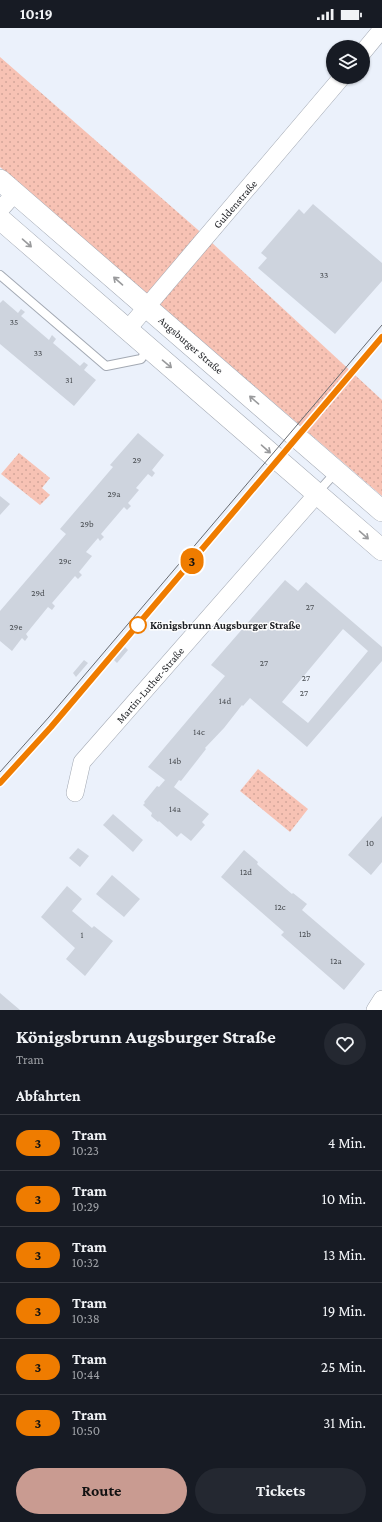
<!DOCTYPE html>
<html lang="de">
<head>
<meta charset="utf-8">
<style>
  :root { --surface:#171b24; --page:#242831; --text:#f1f3f6; --muted:#9ea1a6; --line:#363941; --accent:#c99b91 }
  body { margin:0; font-family:"Crimson Pro",serif; background:var(--page); color:var(--text); height:100vh; display:flex; flex-direction:column; font-size:15px; white-space:nowrap }
  * { box-sizing:border-box; margin:0 }
  p { font-size:13px; color:var(--muted) }
  .icon { flex:none; width:22px; height:22px; fill:none; stroke:currentColor; stroke-width:2; stroke-linecap:round; stroke-linejoin:round }
  .map { position:relative; height:982px; overflow:hidden }
  .details { display:flex; flex-direction:column; background:var(--surface); flex:1 }
  .details>* { flex:none }
  .badge { padding:0 8px; border-radius:13px; font-size:14px; line-height:26px }
  .tools { position:absolute; left:326px; top:12px; display:grid; gap:8px }
  .tools a { display:grid; place-items:center; width:44px; height:44px; border-radius:50%; background:var(--surface); box-shadow:0 1px 3px #0004; font-size:20px }
  .map>.badge { position:absolute; translate:-50% -50%; box-shadow:0 0 0 2px #fff }
  h2 { padding:0 16px; font-size:15px; line-height:36px }
  .round { display:grid; place-items:center; flex:none; width:42px; height:42px; border-radius:21px; background:var(--page) }
  .overview { display:flex; align-items:center; justify-content:space-between; height:68px; padding:0 16px }
  h1 { font-size:19px; font-weight:700; line-height:30px }
  .action { display:flex; gap:8px; margin-top:auto; padding:8px 16px }
  .action a { flex:1; height:46px; border-radius:24px; background:var(--accent); color:#111; font-size:16px; font-weight:700; line-height:46px; text-align:center }
  .action a+a { background:var(--page); color:var(--text) }
  ul { padding:0; list-style:none }
  li { display:flex; align-items:center; gap:12px; height:56px; padding:0 16px; border-top:1px solid var(--line) }
  li div { flex:1 }
  li b { display:block; font-size:15px }
  li em { font-style:normal }
  li .badge { min-width:44px; font-weight:700; text-align:center }
  .status { display:flex; justify-content:space-between; align-items:center; height:28px; padding:0 20px; background:var(--surface); direction:ltr }
  .status svg { height:11px; fill:currentColor }
  .map>svg:first-child { display:block }
</style>
</head>
<body>
<div class="status"><b>10:19</b><svg viewBox="0 0 49 12"><path d="M0 12V9h3v3zM5 12V6h3v6zM10 12V3h3v9zM15 12V0h3v12zM26 1h20v11H26zM47 4h2v5h-2z"/></svg></div>
<div class="map">
<svg width="382" height="982" viewBox="0 0 382 982">
  <defs>
    <pattern id="grass-dots" width="8" height="8" patternUnits="userSpaceOnUse"><rect width="8" height="8" fill="#f7c2b4"/><path d="M2 2h.1M6 6h.1" fill="none" stroke="#d3a69a" stroke-width="1.8" stroke-linecap="round"/></pattern>
  </defs>
  <rect width="100%" height="100%" fill="#ebf1fb"/>
  <!-- grass -->
  <path fill="url(#grass-dots)" d="M 0,29 L 197,201 L 382,372 L 382,468 L 0,139 Z
    M 19,425 L 50,450 L 42,460 L 50,467 L 40,477 L 1,446 Z
    M 258,741 L 308,781 L 290,804 L 240,763 Z"/>
  <!-- building -->
  <path fill="#ced4de" fill-rule="evenodd" d="M 313,176 L 382,235 L 382,253 L 335,306 L 258,240 L 267,230 L 261,225 L 299,181 L 304,186 Z
    M 3,272 L 18,285 L 21,281 L 25,284 L 21,288 L 49,312 L 52,307 L 56,311 L 53,315 L 80,338 L 84,334 L 88,337 L 84,342 L 96,352 L 74,378 L 0,316 L 0,275 Z
    M 138,405 L 164,427 L 152,442 L 155,445 L 152,449 L 148,446 L 136,460 L 139,462 L 128,475 L 131,478 L 127,482 L 124,479 L 101,506 L 104,509 L 100,513 L 98,510 L 86,524 L 92,528 L 79,544 L 82,547 L 78,551 L 75,548 L 52,575 L 55,578 L 52,582 L 48,579 L 26,606 L 28,609 L 25,613 L 22,610 L 12,623 L 0,613 L 0,583 L 66,506 L 60,501 L 113,439 L 110,437 Z
    M 0,468 L 10,476 L 0,487 Z
    M 285,552 L 298,563 L 306,554 L 382,619 L 382,633 L 307,719 L 250,670 L 243,678 L 242,677 L 224,700 L 205,720 L 206,721 L 181,753 L 179,752 L 174,759 L 209,786 L 202,794 L 205,797 L 191,813 L 181,805 L 177,809 L 159,793 L 158,794 L 151,788 L 152,785 L 143,777 L 145,775 L 144,774 L 157,758 L 159,759 L 165,752 L 148,739 L 225,648 L 211,637 ZM 343,601 L 368,623 L 308,695 L 282,674 Z
    M 125,619 L 128,622 L 117,635 L 114,632 Z
    M 84,632 L 88,635 L 76,649 L 73,645 Z
    M 113,786 L 143,812 L 133,824 L 103,797 Z
    M 382,788 L 382,834 L 371,847 L 348,827 Z
    M 78,820 L 89,828 L 80,839 L 69,830 Z
    M 244,822 L 258,834 L 257,836 L 259,838 L 292,866 L 293,865 L 307,876 L 302,882 L 365,936 L 344,962 L 281,907 L 284,904 L 221,849 Z
    M 112,847 L 140,871 L 124,889 L 96,866 Z
    M 67,858 L 82,871 L 72,883 L 92,900 L 94,898 L 113,913 L 85,948 L 66,931 L 75,920 L 41,889 Z
    M 0,965 L 7,971 L 20,982 L 0,982 Z"/>
  <g fill="none" stroke-linecap="round" stroke-linejoin="round">
    <!-- service casing -->
    <g stroke="#a3a9b3" stroke-width="10">
      <path id="service" d="M 0,247 L 106,338 L 141,331 L 149,320
        M 317,465 L 336,444"/>
    </g>
    <!-- minor casing -->
    <g stroke="#a3a9b3" stroke-width="18">
      <path id="minor" d="M 363,24 L 382,1
        M 0,182 L 15,165
        M 127,302 L 342,49
        M 75,765 L 82,734 L 317,466
        M 375,982 L 382,971"/>
    </g>
    <!-- tertiary casing -->
    <g stroke="#a3a9b3" stroke-width="22">
      <path id="tertiary" d="M 0,152 L 382,483
        M 0,191 L 382,522"/>
    </g>
    <!-- service -->
    <use href="#service" stroke="#fff" stroke-width="8"/>
    <!-- minor -->
    <use href="#minor" stroke="#fff" stroke-width="17"/>
    <!-- tertiary -->
    <use href="#tertiary" stroke="#fff" stroke-width="21"/>
    <!-- tram -->
    <path stroke="#676b71" stroke-width="1" d="M 0,744 L 49,689 L 382,297
      M 0,755 L 51,699 L 382,309"/>
  </g>
  <!-- one-way arrows -->
  <defs><path id="oneway-shaft" d="M-6 0H5M1.5-3L5.5 0L1.5 3" fill="none" stroke-width="1.6" stroke-linecap="round" stroke-linejoin="round"/></defs>
  <g stroke="#999a9c">
    <use href="#oneway-shaft" transform="translate(27 215) rotate(41)"/>
    <use href="#oneway-shaft" transform="translate(118 253) rotate(-139)"/>
    <use href="#oneway-shaft" transform="translate(167 336) rotate(40)"/>
    <use href="#oneway-shaft" transform="translate(254 372) rotate(-139)"/>
    <use href="#oneway-shaft" transform="translate(266 421) rotate(41)"/>
    <use href="#oneway-shaft" transform="translate(364 507) rotate(41)"/>
  </g>
  <g fill="none" stroke-linecap="round" stroke-linejoin="round">
    <!-- line casing -->
    <g stroke="#fff" stroke-width="9">
      <path id="line" d="M 0,755 L 51,699 L 382,309"/>
    </g>
    <!-- line -->
    <use href="#line" stroke="#ef7c00" stroke-width="6"/>
  </g>
  <!-- markers -->
  <circle fill="#fff" stroke="#ef7c00" stroke-width="2" cx="138" cy="597" r="8"/>
  <g text-anchor="middle" stroke-width="3" stroke-linejoin="round" paint-order="stroke">
    <!-- number labels -->
    <g font-size="9" fill="#484c51">
      <text x="324" y="250">33</text>
      <text x="14" y="297">35</text>
      <text x="38" y="328">33</text>
      <text x="69" y="355">31</text>
      <text x="137" y="435">29</text>
      <text x="114" y="469">29a</text>
      <text x="87" y="499">29b</text>
      <text x="65" y="536">29c</text>
      <text x="38" y="568">29d</text>
      <text x="310" y="582">27</text>
      <text x="16" y="602">29e</text>
      <text x="264" y="638">27</text>
      <text x="306" y="653">27</text>
      <text x="304" y="668">27</text>
      <text x="225" y="676">14d</text>
      <text x="199" y="707">14c</text>
      <text x="175" y="736">14b</text>
      <text x="175" y="784">14a</text>
      <text x="370" y="818">10</text>
      <text x="246" y="847">12d</text>
      <text x="280" y="882">12c</text>
      <text x="305" y="909">12b</text>
      <text x="82" y="910">1</text>
      <text x="336" y="936">12a</text>
    </g>
    <!-- street labels -->
    <g font-size="11" fill="#1c1e22" stroke="#fefefe">
      <text transform="translate(235 176) rotate(-49)" y="4">Guldenstraße</text>
      <text transform="translate(191 317) rotate(41)" y="4">Augsburger Straße</text>
      <text transform="translate(150 657) rotate(-49)" y="4">Martin-Luther-Straße</text>
    </g>
    <!-- stop labels -->
    <g font-size="11" font-weight="bold" fill="#1c1e22" stroke="#fefefe" text-anchor="start">
      <text x="150" y="601">Königsbrunn Augsburger Straße</text>
    </g>
  </g>
</svg>
<div class="tools">
<a><svg class="icon" aria-label="layers" viewBox="0 0 24 24"><path d="M12 4l9 5-9 5-9-5zM3 14l9 5 9-5"/></svg></a>
</div>
<b class="badge" style="left:192px;top:533px;background:#ef7c00;color:#111">3</b>
</div>
<section class="details">
<div class="overview"><div><h1>Königsbrunn Augsburger Straße</h1><p>Tram</p></div><a class="round"><svg class="icon" aria-label="heart" viewBox="0 0 24 24"><path d="M12 20l-8-8c-3-5 5-10 8-4 3-6 11-1 8 4z"/></svg></a></div>
<h2>Abfahrten</h2>
<ul>
<li><span class="badge" style="background:#ef7c00;color:#111">3</span><div><b>Tram</b><p>10:23</p></div><em>4 Min.</em></li>
<li><span class="badge" style="background:#ef7c00;color:#111">3</span><div><b>Tram</b><p>10:29</p></div><em>10 Min.</em></li>
<li><span class="badge" style="background:#ef7c00;color:#111">3</span><div><b>Tram</b><p>10:32</p></div><em>13 Min.</em></li>
<li><span class="badge" style="background:#ef7c00;color:#111">3</span><div><b>Tram</b><p>10:38</p></div><em>19 Min.</em></li>
<li><span class="badge" style="background:#ef7c00;color:#111">3</span><div><b>Tram</b><p>10:44</p></div><em>25 Min.</em></li>
<li><span class="badge" style="background:#ef7c00;color:#111">3</span><div><b>Tram</b><p>10:50</p></div><em>31 Min.</em></li>
</ul>
<div class="action"><a>Route</a><a>Tickets</a></div>
</section>
</body>
</html>
